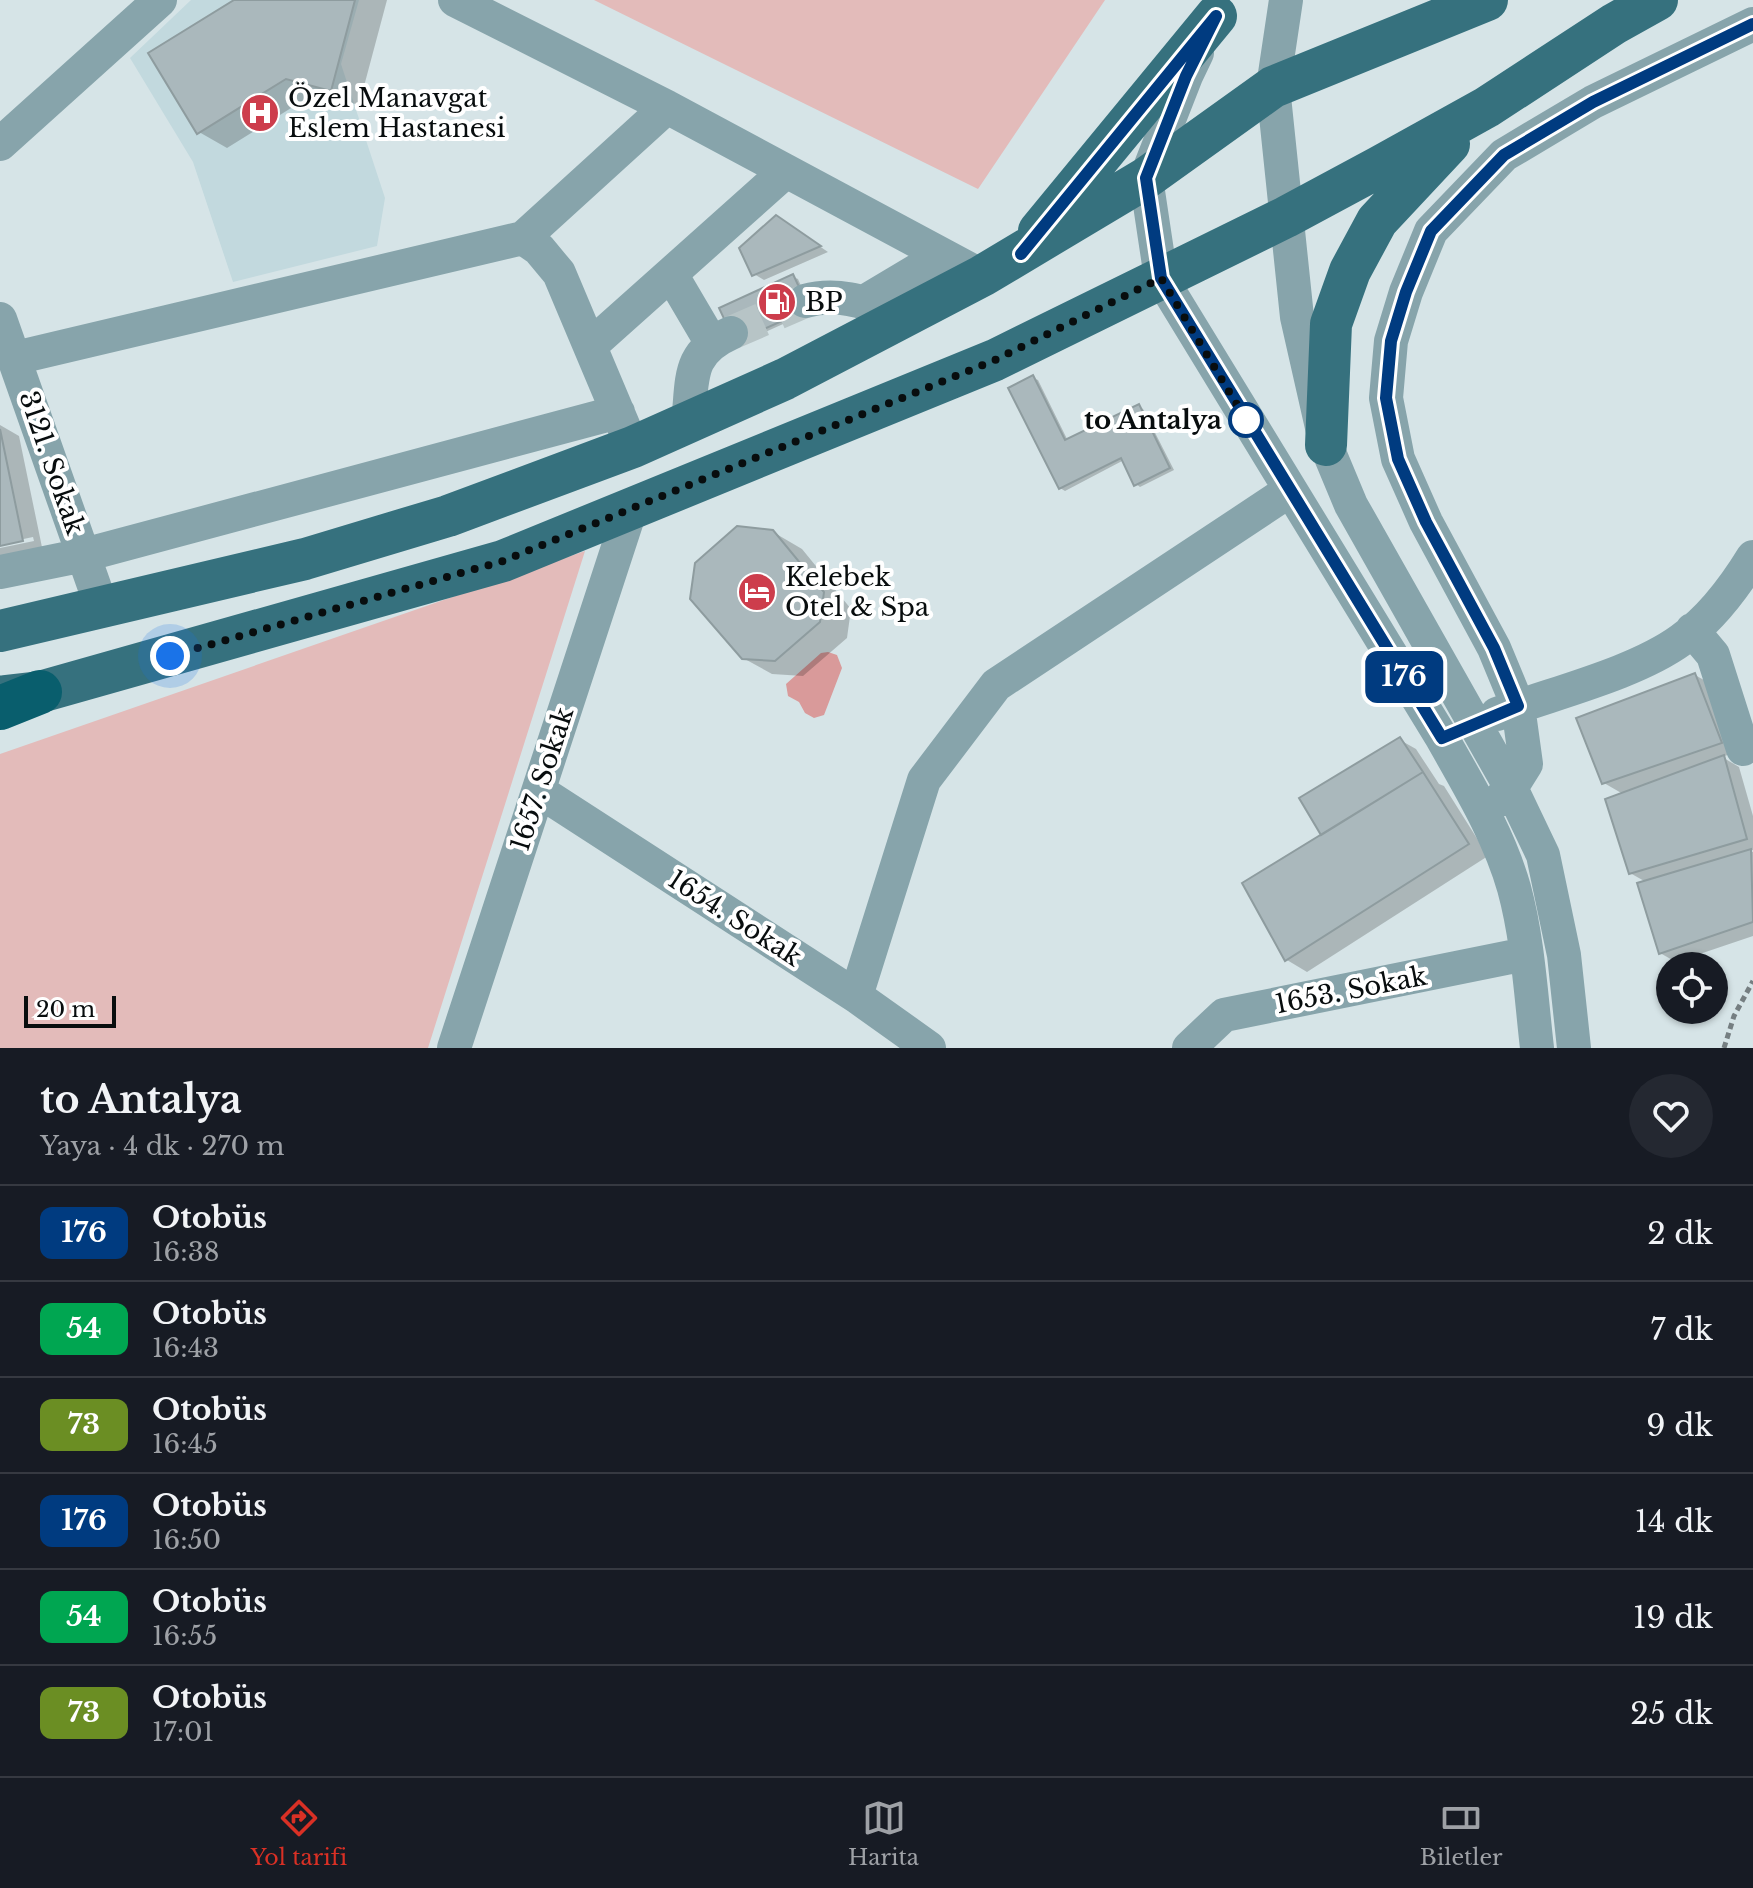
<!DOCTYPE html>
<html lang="tr">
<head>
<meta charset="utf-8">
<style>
  :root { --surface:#171b24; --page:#242831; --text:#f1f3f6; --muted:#9ea1a6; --line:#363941; --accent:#d93025 }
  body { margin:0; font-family:"Libre Baskerville",serif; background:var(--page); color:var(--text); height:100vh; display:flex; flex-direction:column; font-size:30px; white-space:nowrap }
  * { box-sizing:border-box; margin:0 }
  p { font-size:26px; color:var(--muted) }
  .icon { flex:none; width:44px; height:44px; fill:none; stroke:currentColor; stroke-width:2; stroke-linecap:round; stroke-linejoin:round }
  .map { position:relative; height:1048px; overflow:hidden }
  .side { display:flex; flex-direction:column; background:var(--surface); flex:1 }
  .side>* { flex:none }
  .badge { padding:0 16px; border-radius:12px; font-size:28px; line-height:52px }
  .fabs { position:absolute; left:1656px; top:952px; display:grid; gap:16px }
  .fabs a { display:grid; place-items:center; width:72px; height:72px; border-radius:50%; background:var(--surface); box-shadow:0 2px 6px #0004; font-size:40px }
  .scale { position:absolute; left:24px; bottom:20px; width:92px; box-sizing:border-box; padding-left:8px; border:4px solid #080d0e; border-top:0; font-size:22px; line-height:28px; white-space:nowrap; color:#080d0e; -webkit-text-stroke:6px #fff; paint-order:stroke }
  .you { position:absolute; width:40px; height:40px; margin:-20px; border:6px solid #fff; border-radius:50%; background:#1a73e8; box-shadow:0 0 0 12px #1a73e833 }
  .map>.badge { position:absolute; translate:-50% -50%; box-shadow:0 0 0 4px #fff }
  .round { display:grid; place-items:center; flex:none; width:84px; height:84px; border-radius:42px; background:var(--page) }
  .head { display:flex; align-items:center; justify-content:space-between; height:136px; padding:0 40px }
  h1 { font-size:38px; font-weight:700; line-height:60px }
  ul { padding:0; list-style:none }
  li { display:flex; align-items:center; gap:24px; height:96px; padding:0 40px; border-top:2px solid var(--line) }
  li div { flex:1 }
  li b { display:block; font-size:30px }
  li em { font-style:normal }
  li .badge { min-width:88px; font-weight:700; text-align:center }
  .menu { display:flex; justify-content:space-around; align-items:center; height:112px; border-top:2px solid var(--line); background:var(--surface); font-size:22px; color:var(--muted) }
  .menu a { display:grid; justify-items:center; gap:4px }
  .menu .on { color:var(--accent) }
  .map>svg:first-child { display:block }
</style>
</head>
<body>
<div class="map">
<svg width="1753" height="1048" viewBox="0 0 1753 1048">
  <rect width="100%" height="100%" fill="#d6e4e7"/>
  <!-- built -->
  <path fill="#c2d9de" d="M 191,0 L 359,0 L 341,64 L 385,198 L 377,246 L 233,282 L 193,162 L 130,58 Z"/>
  <!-- green -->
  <path fill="#e3bbba" d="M 594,0 L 1105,0 L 978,189 Z
    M 585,551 L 428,1048 L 0,1048 L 0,754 Z"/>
  <!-- water -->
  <path fill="#d99a9a" d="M 828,652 L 837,655 L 842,668 L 824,715 L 814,718 L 805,713 L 799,702 L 788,696 L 786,684 L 821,653 Z"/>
  <!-- shadow -->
  <path fill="#0003" d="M 238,0 L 387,0 L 359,105 L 315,93 L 227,148 L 199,132 Z
    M 787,224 L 828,252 L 764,280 L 754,274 Z
    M 793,277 L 798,279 L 812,311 L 741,343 Z
    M 1033,378 L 1038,380 L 1068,441 L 1138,406 L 1143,409 L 1174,470 L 1140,487 L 1136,484 L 1124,460 L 1065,491 L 1060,488 Z
    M 0,425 L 19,436 L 43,552 L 0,561 L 0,548 L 34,541 L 33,537 L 0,544 Z
    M 773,532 L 802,549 L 851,609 L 847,638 L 803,676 L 772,674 L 743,658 Z
    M 1695,675 L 1711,684 L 1736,752 L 1722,757 L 1739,767 L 1753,816 L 1753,850 L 1750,851 L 1753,852 L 1753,936 L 1676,962 L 1660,953 L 1646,882 L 1630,873 L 1623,794 L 1604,783 Z
    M 1400,740 L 1416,749 L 1439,784 L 1444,786 L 1488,856 L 1307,972 L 1287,960 L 1245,884 L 1325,835 Z"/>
  <!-- building -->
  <path fill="#aab8bc" stroke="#8e9c9f" stroke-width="2" d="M 234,0 L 355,0 L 331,91 L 286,79 L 197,134 L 148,53 Z
    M 776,215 L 821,246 L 752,276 L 739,248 Z
    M 793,274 L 809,309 L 735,342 L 719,308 Z
    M 1033,375 L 1065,440 L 1139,404 L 1170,468 L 1134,486 L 1121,458 L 1059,489 L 1008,388 Z
    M 0,429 L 23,541 L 0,546 Z
    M 737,526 L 773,530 L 824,592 L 820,622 L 775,661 L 742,659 L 690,599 L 695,563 Z
    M 1695,673 L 1722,743 L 1602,784 L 1576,718 Z
    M 1400,737 L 1423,772 L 1321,835 L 1299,798 Z
    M 1724,755 L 1747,839 L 1629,874 L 1605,799 Z
    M 1423,772 L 1469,844 L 1285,961 L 1242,883 Z
    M 1751,849 L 1753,922 L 1659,954 L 1637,883 Z"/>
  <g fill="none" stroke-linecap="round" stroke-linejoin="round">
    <!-- minor-tunnel -->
    <path stroke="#b7c4c6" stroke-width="34" stroke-dasharray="34 17" stroke-linecap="butt" d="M 731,333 L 805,301"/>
    <!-- path -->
    <path stroke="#757e81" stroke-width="5" stroke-dasharray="6 4" stroke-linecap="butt" d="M 1724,1048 L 1734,1016 L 1753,981"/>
    <!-- minor -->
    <path stroke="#87a4ab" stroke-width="34" d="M 455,0 L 667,107 L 982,276
      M 1286,0 L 1273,87 L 1297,317 L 1326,445 L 1351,505 L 1511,788 L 1543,855 L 1564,955 L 1574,1048
      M 1197,53 L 1186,76 L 1146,178 L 1161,278 L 1442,738 C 1469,786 1499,835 1514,888 C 1528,939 1531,996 1537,1048
      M 0,144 L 160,0
      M 523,238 L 539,249 L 559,273 L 626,432
      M 671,274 L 711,342
      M 805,301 C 841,291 872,305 906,316
      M 864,302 L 943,255
      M 0,319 L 102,608
      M 590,346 L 786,171
      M 15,358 L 523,238 L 667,107
      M 688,423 C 693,380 686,353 731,333
      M 0,572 L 84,555 L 618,412
      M 1692,630 L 1713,655 L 1743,749
      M 1497,714 C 1553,693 1634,674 1681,640 C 1711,619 1734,588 1753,557
      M 539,791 L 856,996 L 929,1048
      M 1499,800 L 1511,788 L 1526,764 L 1518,706 L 1494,648 L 1426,522 L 1398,459 L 1386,398 L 1391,341 L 1406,292 L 1431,231 L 1504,155 L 1593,102 L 1753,24
      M 856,996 L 924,780 L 996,685 L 1289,491
      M 454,1048 L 630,511
      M 1189,1048 L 1224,1015 L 1526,954"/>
    <!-- major -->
    <path stroke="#36717e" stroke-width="42" d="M 1039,231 L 1216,16
      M 1326,445 L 1331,324 L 1350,271 L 1377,221 L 1449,144
      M 0,631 L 305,559 L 448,516 L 633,447 L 785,379 L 982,276 L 1146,178 L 1273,87 L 1487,0
      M 5,696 L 40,692 L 503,561 L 995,360 L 1286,217 L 1379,167 L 1487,107 L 1614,24 L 1657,0"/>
    <!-- highway -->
    <path stroke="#095e6d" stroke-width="44" d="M 0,708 L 40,692"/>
  </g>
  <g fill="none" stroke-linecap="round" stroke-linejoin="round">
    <!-- line casing -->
    <g stroke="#fff" stroke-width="18">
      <path id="line" d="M 1021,254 L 1216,16 L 1186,76 L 1146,178 L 1161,278 L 1442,738 L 1518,706 L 1494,648 L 1426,522 L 1398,459 L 1386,398 L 1391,341 L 1406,292 L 1431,231 L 1504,155 L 1593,102 L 1753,24"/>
    </g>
    <!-- line -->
    <use href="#line" stroke="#003b80" stroke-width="12"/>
    <!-- walk -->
    <path stroke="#080d0e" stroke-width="8" stroke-dasharray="0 14.4" d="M 170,656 L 503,561 L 995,360 L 1161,278 L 1246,420"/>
  </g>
  <!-- icons -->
  <defs>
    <g id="hospital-disc" transform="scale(2)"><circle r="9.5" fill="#cd3d4c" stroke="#fff"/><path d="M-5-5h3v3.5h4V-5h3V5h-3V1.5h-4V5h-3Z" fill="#fff"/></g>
    <g id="fuel-disc" transform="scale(2)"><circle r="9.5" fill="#cd3d4c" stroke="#fff"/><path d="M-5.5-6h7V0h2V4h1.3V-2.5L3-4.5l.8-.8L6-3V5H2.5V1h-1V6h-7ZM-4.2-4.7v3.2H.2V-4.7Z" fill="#fff"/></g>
    <g id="hotel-disc" transform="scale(2)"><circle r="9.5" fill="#cd3d4c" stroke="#fff"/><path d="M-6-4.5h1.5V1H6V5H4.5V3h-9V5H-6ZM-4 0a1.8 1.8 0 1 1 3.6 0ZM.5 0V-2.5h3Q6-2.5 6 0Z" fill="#fff"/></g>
  </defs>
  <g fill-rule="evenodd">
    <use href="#hospital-disc" x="260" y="113"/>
    <use href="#fuel-disc" x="777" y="302"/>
    <use href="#hotel-disc" x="757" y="592"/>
  </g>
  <!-- markers -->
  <circle fill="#fff" stroke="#003b80" stroke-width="4" cx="1246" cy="420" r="16"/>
  <g text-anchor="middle" stroke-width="8" stroke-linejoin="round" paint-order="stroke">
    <!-- poi labels -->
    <g font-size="26" fill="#080d0e" stroke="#fff" text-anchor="start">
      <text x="288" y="107">Özel Manavgat<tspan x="288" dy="30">Eslem Hastanesi</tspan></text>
      <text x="805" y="311">BP</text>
      <text x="785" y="586">Kelebek<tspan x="785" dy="30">Otel &amp; Spa</tspan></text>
    </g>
    <!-- stop labels -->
    <g font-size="26" font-weight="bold" fill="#080d0e" stroke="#fff" text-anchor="end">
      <text x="1222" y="429">to Antalya</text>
    </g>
    <!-- street labels -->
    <g font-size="26" fill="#080d0e" stroke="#fff">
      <text transform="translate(52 463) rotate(71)" y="9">3121. Sokak</text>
      <text transform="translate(542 779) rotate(-72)" y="9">1657. Sokak</text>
      <text transform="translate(735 918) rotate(33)" y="9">1654. Sokak</text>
      <text transform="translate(1351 990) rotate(-11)" y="9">1653. Sokak</text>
    </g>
  </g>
</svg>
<div class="fabs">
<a><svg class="icon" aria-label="locate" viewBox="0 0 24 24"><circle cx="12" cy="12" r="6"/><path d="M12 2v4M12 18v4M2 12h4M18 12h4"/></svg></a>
</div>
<div class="scale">20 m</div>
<div class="you" style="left:170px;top:656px"></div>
<b class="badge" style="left:1404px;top:677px;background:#003b80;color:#fff">176</b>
</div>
<section class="side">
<div class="head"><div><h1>to Antalya</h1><p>Yaya · 4 dk · 270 m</p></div><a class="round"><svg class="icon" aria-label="heart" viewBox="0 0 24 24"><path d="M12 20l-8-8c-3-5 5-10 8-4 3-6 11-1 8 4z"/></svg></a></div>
<ul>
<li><span class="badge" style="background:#003b80;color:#fff">176</span><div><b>Otobüs</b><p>16:38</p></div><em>2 dk</em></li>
<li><span class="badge" style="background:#00a651;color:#fff">54</span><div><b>Otobüs</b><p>16:43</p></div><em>7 dk</em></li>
<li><span class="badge" style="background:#6b8e23;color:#fff">73</span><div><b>Otobüs</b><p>16:45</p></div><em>9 dk</em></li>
<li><span class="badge" style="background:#003b80;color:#fff">176</span><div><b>Otobüs</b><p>16:50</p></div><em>14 dk</em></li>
<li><span class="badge" style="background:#00a651;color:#fff">54</span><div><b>Otobüs</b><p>16:55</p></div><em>19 dk</em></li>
<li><span class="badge" style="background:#6b8e23;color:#fff">73</span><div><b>Otobüs</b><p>17:01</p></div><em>25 dk</em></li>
</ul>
</section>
<nav class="menu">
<a class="on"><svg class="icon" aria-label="directions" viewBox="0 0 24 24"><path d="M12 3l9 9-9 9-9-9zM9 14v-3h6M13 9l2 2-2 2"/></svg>Yol tarifi</a>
<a><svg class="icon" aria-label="map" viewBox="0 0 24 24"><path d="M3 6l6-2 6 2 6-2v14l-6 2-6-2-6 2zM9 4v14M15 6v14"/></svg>Harita</a>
<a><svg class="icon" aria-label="tickets" viewBox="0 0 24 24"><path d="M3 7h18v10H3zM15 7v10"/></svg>Biletler</a>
</nav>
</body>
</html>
